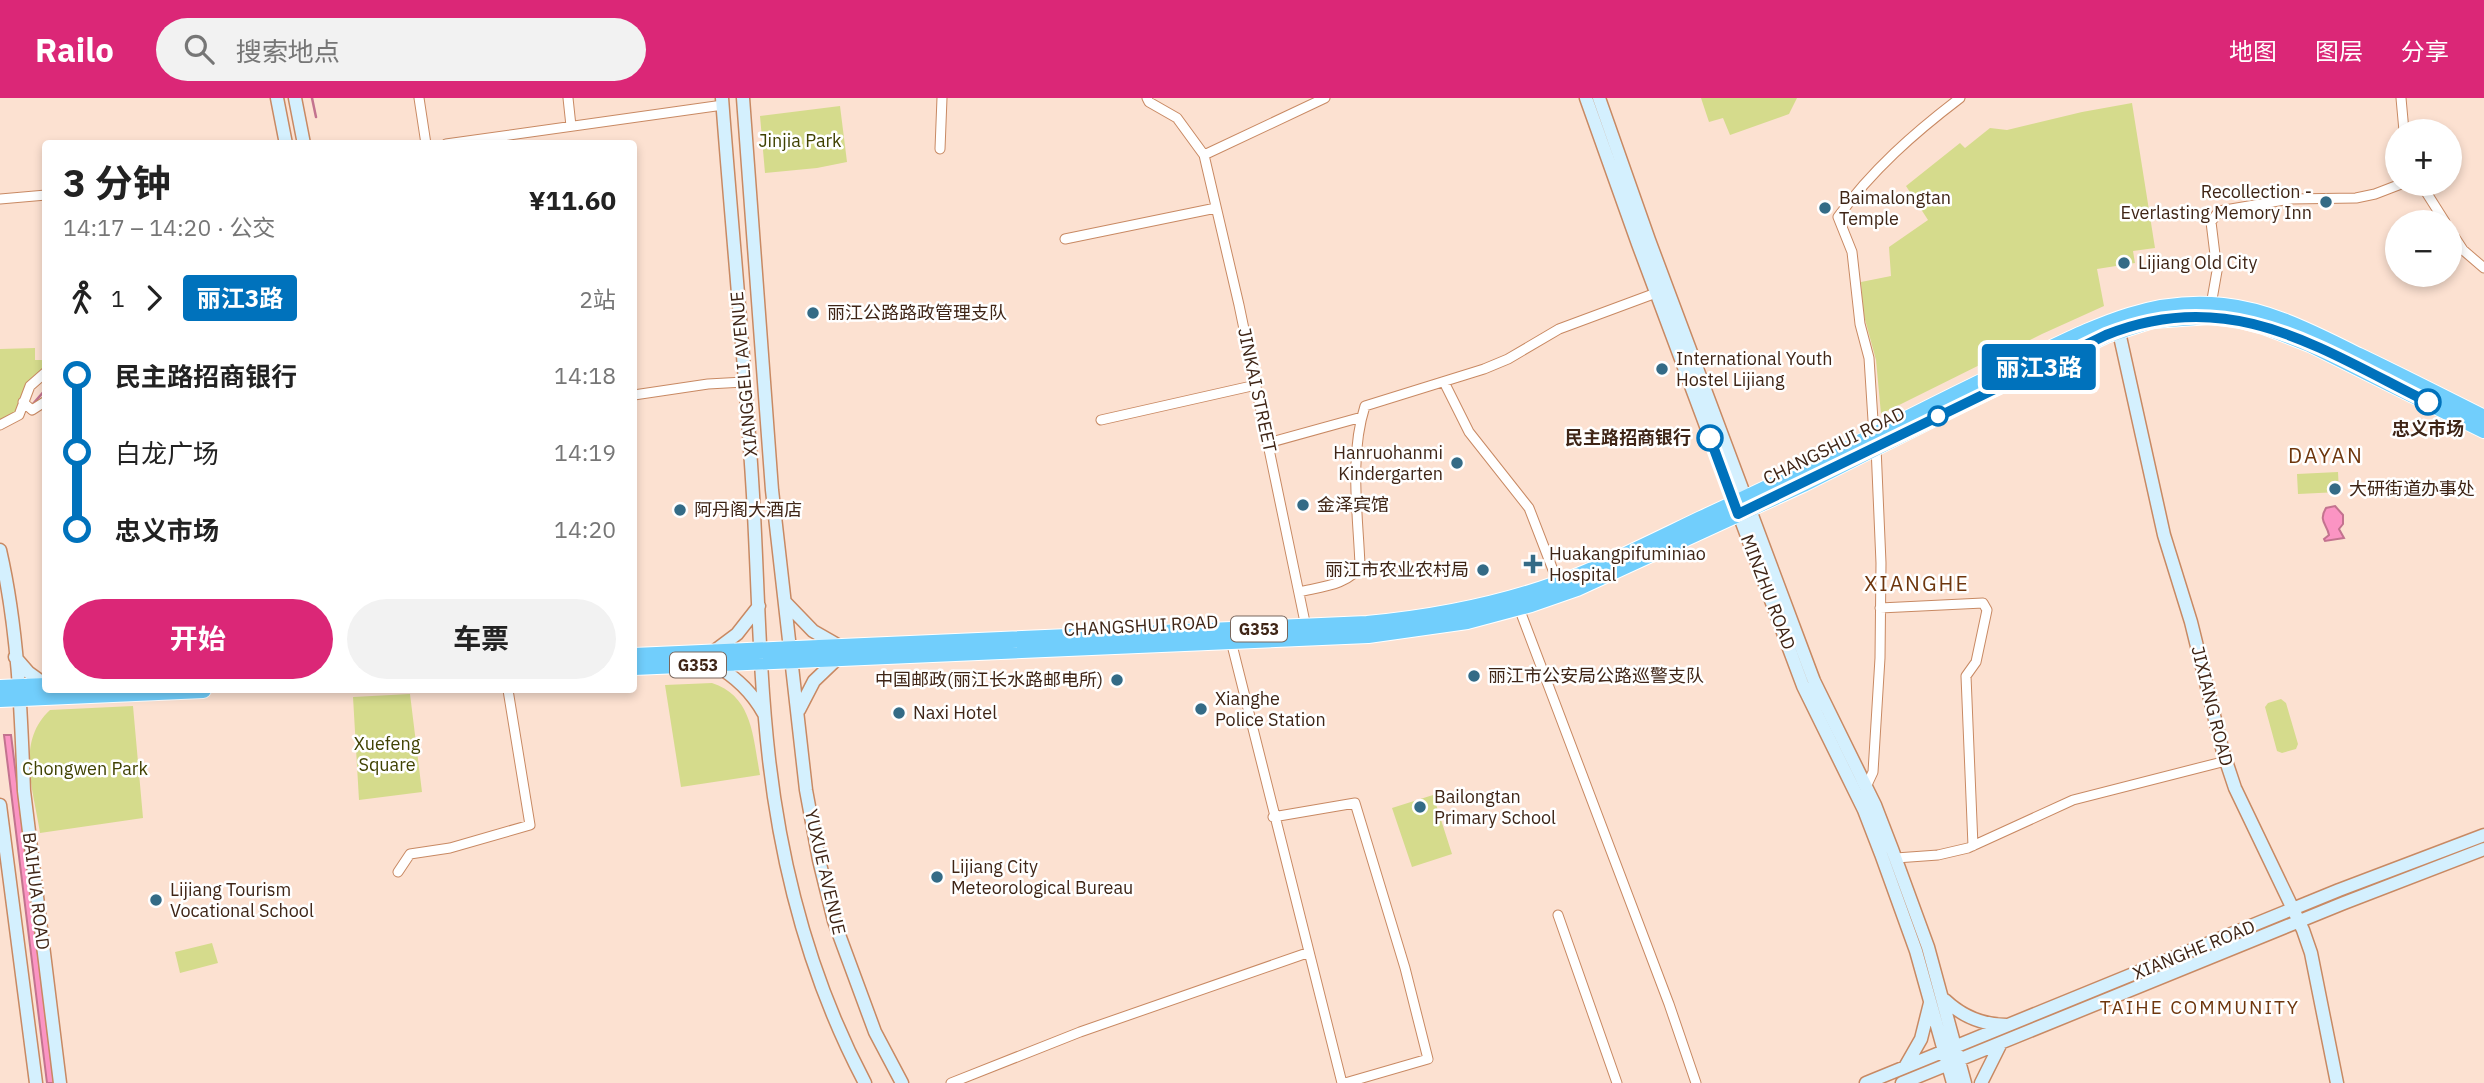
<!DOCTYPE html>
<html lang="zh">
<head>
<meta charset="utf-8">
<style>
  :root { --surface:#fff; --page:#f2f2f2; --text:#222; --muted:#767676; --accent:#db2777 }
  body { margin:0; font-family:"IBM Plex Sans","Noto Sans SC",sans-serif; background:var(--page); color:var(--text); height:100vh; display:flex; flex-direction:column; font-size:26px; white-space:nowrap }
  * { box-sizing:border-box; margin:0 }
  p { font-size:23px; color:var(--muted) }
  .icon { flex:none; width:38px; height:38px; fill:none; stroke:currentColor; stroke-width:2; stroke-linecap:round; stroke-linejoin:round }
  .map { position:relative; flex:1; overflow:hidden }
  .details { position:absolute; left:42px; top:42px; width:595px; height:553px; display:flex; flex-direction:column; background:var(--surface); border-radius:7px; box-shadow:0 4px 10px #0003 }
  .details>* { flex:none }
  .badge { padding:0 14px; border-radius:5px; font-size:24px; line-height:46px }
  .buttons { position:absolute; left:2385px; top:21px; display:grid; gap:14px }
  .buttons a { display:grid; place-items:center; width:77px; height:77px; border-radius:50%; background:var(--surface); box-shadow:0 4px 10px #0003; font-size:35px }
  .map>.badge { position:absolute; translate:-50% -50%; box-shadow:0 0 0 4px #fff }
  .legs { display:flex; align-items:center; gap:10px; height:77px; padding:0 21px; font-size:23px }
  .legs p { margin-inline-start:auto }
  .summary { display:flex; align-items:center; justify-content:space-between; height:119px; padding:0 21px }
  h1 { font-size:38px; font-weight:700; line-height:52px }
  .primary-button { display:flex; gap:14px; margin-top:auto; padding:14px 21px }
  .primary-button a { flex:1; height:80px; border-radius:42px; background:var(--accent); color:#fff; font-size:28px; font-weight:700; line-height:80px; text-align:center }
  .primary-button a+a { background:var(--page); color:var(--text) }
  ul { padding:0 21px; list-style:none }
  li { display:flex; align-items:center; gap:24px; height:77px; font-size:26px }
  li i { display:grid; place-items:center; width:10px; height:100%; margin:0 9px; background:currentColor }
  li i::after { content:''; width:18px; height:18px; margin:-9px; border:5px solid; border-radius:50%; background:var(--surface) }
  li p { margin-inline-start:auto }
  li:first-child i { background:linear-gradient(#0000 50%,currentColor 0) }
  li:last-child i { background:linear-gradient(currentColor 50%,#0000 0) }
  header { display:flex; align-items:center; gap:42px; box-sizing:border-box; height:98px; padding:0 35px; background:var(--accent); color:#fff }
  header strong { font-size:33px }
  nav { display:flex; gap:38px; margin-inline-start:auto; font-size:24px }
  .search { width:490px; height:63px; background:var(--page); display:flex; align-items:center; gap:18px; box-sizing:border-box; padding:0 24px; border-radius:38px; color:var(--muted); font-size:26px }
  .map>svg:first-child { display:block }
</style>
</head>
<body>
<header>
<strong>Railo</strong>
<div class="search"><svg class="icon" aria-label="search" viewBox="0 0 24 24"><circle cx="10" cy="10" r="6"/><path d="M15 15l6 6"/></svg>搜索地点</div>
<nav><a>地图</a><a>图层</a><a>分享</a></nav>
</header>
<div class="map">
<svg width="2484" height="985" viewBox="0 0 2484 985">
  <rect width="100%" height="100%" fill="#fce1d1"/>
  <!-- green -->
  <path fill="#d5db8c" d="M 1701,0 L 1797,0 L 1789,16 L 1730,37 L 1723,20 L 1709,24 Z
    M 2132,5 L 2155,150 L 2133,153 L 2135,165 L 2097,171 L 2104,208 L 2042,236 L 1881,316 L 1876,262 L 1863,214 L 1861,184 L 1891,178 L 1889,149 L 1928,122 L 1906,88 L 1960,45 L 1965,50 L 1990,30 L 2007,32 L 2082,14 Z
    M 840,8 L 847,64 L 817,70 L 765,75 L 760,18 Z
    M 35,250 L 35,262 L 46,262 L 45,270 C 29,281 19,295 17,315 L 0,322 L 0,251 Z
    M 2338,374 L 2339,394 L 2298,396 L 2297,376 Z
    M 712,585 C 753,598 753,640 760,677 L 681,689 L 665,587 Z
    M 410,596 L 422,694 L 359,702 L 353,599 Z
    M 2281,601 L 2286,605 L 2298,646 L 2296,651 L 2282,655 L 2277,653 L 2265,609 L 2268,605 Z
    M 133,608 L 143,720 L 40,735 C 34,694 15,644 50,612 Z
    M 1433,697 L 1452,756 L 1412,769 L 1392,710 Z
    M 212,845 L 218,865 L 180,875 L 175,854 Z"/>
  <!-- water -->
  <path fill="#fb94c3" stroke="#c3738f" stroke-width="2" d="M 2335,408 L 2343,417 L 2343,426 L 2339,431 L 2344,440 L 2325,443 L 2324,441 L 2329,437 C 2327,426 2318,423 2326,410 Z
    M 4,637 L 11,637 L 54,985 L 47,985 Z"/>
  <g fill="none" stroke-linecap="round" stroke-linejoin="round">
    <!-- stream -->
    <path stroke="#c3738f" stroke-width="2.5" d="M 312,0 L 316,19
      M 32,307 L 46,291"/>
    <!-- street casing -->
    <g stroke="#c88963" stroke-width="11">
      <path id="street" d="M 419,0 L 426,46
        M 568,0 L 571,28
        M 1147,0 L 1149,4 L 1177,20 L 1204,57 L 1239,207 L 1306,529
        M 2401,0 L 2404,33
        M 446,46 L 723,7
        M 940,51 L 942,0
        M 1204,57 L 1325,0
        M 2421,86 L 2445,124
        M 0,101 L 46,97
        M 2450,132 L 2463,152 L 2484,170
        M 1065,141 L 1216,110
        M 2211,207 L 2217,173 L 2211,124 L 2219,113 L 2290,101 L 2356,100 L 2375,96 L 2401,86
        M 1444,284 L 1469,334 L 1529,410 L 1558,485
        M 634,297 L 708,286 L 744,284
        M 23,304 L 32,312 L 46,303
        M 1101,322 L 1256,287
        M 0,327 L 19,317 L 30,288 L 46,274
        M 1874,338 L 1869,260 L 1860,226 L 1852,154 L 1838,119 C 1872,72 1914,35 1960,0
        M 1268,345 L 1362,319
        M 1299,494 C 1319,489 1350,487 1360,467 C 1358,416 1349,358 1365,308 L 1484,271 L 1508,261 L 1559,231 L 1656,195
        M 1519,510 L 1669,906 L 1696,985
        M 1880,510 L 1983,505 L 1987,512 L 1976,564 L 1966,578 L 1973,748
        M 1231,543 L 1342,985
        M 1866,689 L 1873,674 L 1880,560 L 1881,465 L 1876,349
        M 1273,719 L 1355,705 L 1405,870 L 1428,961 L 1345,985
        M 1896,760 L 1938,757 L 1968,750 L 2073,702 L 2226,663
        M 398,774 L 410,756 L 450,750 L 530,727 L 508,592
        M 1558,817 L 1617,985
        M 951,985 L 1080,934 L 1307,855"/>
    </g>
    <!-- secondary casing -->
    <g stroke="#c88963" stroke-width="15">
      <path id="secondary" d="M 277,0 L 286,46
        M 295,0 L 304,46
        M 722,0 C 732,132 745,264 753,397 C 758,485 759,574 769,661 C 782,774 812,885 865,985
        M 743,0 L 772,392 L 806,692 L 819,762 L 834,823 L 875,934 L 902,985
        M 1586,0 L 1638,146 L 1803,588 L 1864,712 L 1881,756 L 1916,853 L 1953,985
        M 1599,0 L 1649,142 L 1814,583 L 1875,707 L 1892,751 L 1928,849 L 1965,985
        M 2117,225 L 2164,437 L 2191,524 L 2223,654 L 2235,690 L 2303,832 L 2311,855 L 2337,985
        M 0,452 C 18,530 21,613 24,693 L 60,985
        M 785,504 L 813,533 L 841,549
        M 713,554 L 737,536 L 759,508
        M 15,559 L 28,574 L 46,587
        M 713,566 C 735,578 752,594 764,616
        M 799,612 L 814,583 L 837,561
        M 0,707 L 36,985
        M 1945,902 C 1962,918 1983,927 2007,927
        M 1905,969 L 1921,941 L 1930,905
        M 1866,985 L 2339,792 L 2484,737
        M 1902,985 L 2344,805 L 2484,751
        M 1981,985 L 2001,945"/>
    </g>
    <!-- highway casing -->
    <g stroke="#fff" stroke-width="18">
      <path id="highway" d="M 634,558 L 1367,526 C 1432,520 1495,508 1557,486 C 1606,468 1653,444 1701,421 C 1767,391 1832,359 1897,326 C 1942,303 1987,281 2033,259 C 2096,229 2151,200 2223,208 C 2272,213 2316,237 2359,258 C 2401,278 2442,299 2484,320
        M 634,569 L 1368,537 L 1467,523 L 1531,506 L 1577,490 L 1803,386 L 1980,297 L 2106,237 L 2153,222 L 2210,218 L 2237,221 L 2264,228 L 2310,246 L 2484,332
        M 0,590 L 46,588
        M 0,601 L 203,592"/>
    </g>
    <!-- street -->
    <use href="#street" stroke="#fff" stroke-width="9"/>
    <!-- secondary -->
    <use href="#secondary" stroke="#d4f0fe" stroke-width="12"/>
    <!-- highway -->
    <use href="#highway" stroke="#71cefc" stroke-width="16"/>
  </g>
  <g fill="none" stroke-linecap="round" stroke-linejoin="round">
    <!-- line-1 casing -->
    <g stroke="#fff" stroke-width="16">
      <path id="line-1" d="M 1710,340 L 1738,416 L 2106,237 C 2230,187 2319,250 2428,304"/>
    </g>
    <!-- line-1 -->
    <use href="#line-1" stroke="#0072bc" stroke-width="10"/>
  </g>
  <!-- markers -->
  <g fill="#346b86" stroke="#fff" stroke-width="2.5">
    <circle cx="2326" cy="104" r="7"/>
    <circle cx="1825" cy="110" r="7"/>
    <circle cx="2124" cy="165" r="7"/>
    <circle cx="813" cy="215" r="7"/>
    <circle cx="1662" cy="271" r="7"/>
    <circle cx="1457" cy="365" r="7"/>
    <circle cx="2335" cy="391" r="7"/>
    <circle cx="1303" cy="407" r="7"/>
    <circle cx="680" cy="412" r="7"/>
    <path d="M1529.5 455.5h7v7h7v7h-7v7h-7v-7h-7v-7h7z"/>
    <circle cx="1483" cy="472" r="7"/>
    <circle cx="1474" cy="578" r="7"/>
    <circle cx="1117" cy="582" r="7"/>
    <circle cx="1201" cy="611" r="7"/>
    <circle cx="899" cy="615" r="7"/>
    <circle cx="1420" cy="709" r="7"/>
    <circle cx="937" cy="779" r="7"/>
    <circle cx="156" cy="802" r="7"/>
  </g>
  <g fill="#fff" stroke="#0072bc" stroke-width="3.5">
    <circle cx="2428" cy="304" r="12"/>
    <circle cx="1938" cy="318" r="9"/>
    <circle cx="1710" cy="340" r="12"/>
  </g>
  <g text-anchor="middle" stroke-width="5" stroke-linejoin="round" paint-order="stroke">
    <!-- shield labels -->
    <g fill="#fff" stroke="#79665c" stroke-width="2">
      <rect x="1231" y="518.5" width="56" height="25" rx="5"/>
      <rect x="670" y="554.5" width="56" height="25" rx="5"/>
    </g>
    <g font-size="16" font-weight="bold" fill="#3f2516">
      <text x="1259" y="537">G353</text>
      <text x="698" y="573">G353</text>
    </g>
    <!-- park labels -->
    <g font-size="18" fill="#404202" stroke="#fff">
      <text x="800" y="49">Jinjia Park</text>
      <text x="387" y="652">Xuefeng<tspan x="387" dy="21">Square</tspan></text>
      <text x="85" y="677">Chongwen Park</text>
    </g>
    <!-- poi labels -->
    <g font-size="18" fill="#3f2516" stroke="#fff" text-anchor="start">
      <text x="2312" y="100" text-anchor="end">Recollection -<tspan x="2312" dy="21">Everlasting Memory Inn</tspan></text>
      <text x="1839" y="106">Baimalongtan<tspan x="1839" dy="21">Temple</tspan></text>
      <text x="2138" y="171">Lijiang Old City</text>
      <text x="827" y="221">丽江公路路政管理支队</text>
      <text x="1676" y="267">International Youth<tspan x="1676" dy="21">Hostel Lijiang</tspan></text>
      <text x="1443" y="361" text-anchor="end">Hanruohanmi<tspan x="1443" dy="21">Kindergarten</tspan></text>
      <text x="2349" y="397">大研街道办事处</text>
      <text x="1317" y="413">金泽宾馆</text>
      <text x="694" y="418">阿丹阁大酒店</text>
      <text x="1549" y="462">Huakangpifuminiao<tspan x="1549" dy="21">Hospital</tspan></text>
      <text x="1469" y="478" text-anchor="end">丽江市农业农村局</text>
      <text x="1488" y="584">丽江市公安局公路巡警支队</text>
      <text x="1103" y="588" text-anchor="end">中国邮政(丽江长水路邮电所)</text>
      <text x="1215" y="607">Xianghe<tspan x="1215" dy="21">Police Station</tspan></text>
      <text x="913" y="621">Naxi Hotel</text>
      <text x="1434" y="705">Bailongtan<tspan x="1434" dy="21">Primary School</tspan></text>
      <text x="951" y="775">Lijiang City<tspan x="951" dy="21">Meteorological Bureau</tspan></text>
      <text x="170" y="798">Lijiang Tourism<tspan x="170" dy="21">Vocational School</tspan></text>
    </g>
    <!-- street labels -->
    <g font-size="18" fill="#3f2516" stroke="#fff">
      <text transform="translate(744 276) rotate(-95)" y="6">XIANGGELI AVENUE</text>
      <text transform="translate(1257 292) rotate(78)" y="6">JINKAI STREET</text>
      <text transform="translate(1834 348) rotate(-26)" y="6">CHANGSHUI ROAD</text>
      <text transform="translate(1768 494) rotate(69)" y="6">MINZHU ROAD</text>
      <text transform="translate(1141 528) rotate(-3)" y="6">CHANGSHUI ROAD</text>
      <text transform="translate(2212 608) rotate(76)" y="6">JIXIANG ROAD</text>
      <text transform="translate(825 774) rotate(77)" y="6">YUXUE AVENUE</text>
      <text transform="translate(36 793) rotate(83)" y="6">BAIHUA ROAD</text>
      <text transform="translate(2194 852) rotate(-22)" y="6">XIANGHE ROAD</text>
    </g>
    <!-- stop labels -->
    <g font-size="18" font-weight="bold" fill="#3f2516" stroke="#fff">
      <text x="2428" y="337">忠义市场</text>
      <text x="1691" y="346" text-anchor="end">民主路招商银行</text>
    </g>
    <!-- neighbourhood labels -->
    <g font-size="19" letter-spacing="2" fill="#6e360d" stroke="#fff">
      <text x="2200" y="916">TAIHE COMMUNITY</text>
    </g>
    <!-- quarter labels -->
    <g font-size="21" letter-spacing="2" fill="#6e360d" stroke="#fff">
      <text x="2326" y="365">DAYAN</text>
      <text x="1917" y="493">XIANGHE</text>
    </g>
  </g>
</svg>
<div class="buttons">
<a>+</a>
<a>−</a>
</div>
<b class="badge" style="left:2039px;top:269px;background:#0072bc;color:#fff">丽江3路</b>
<section class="details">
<div class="summary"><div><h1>3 分钟</h1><p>14:17 – 14:20 · 公交</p></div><b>¥11.60</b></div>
<div class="legs"><svg class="icon" aria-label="walk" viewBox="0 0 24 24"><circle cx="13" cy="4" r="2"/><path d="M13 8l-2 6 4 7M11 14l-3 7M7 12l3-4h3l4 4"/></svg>1<svg class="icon" aria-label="forward" viewBox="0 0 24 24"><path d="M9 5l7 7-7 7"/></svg><b class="badge" style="background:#0072bc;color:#fff">丽江3路</b><p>2站</p></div>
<ul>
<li><i style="color:#0072bc"></i><b>民主路招商银行</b><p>14:18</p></li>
<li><i style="color:#0072bc"></i><span>白龙广场</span><p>14:19</p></li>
<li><i style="color:#0072bc"></i><b>忠义市场</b><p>14:20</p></li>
</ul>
<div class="primary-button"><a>开始</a><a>车票</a></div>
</section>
</div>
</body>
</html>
